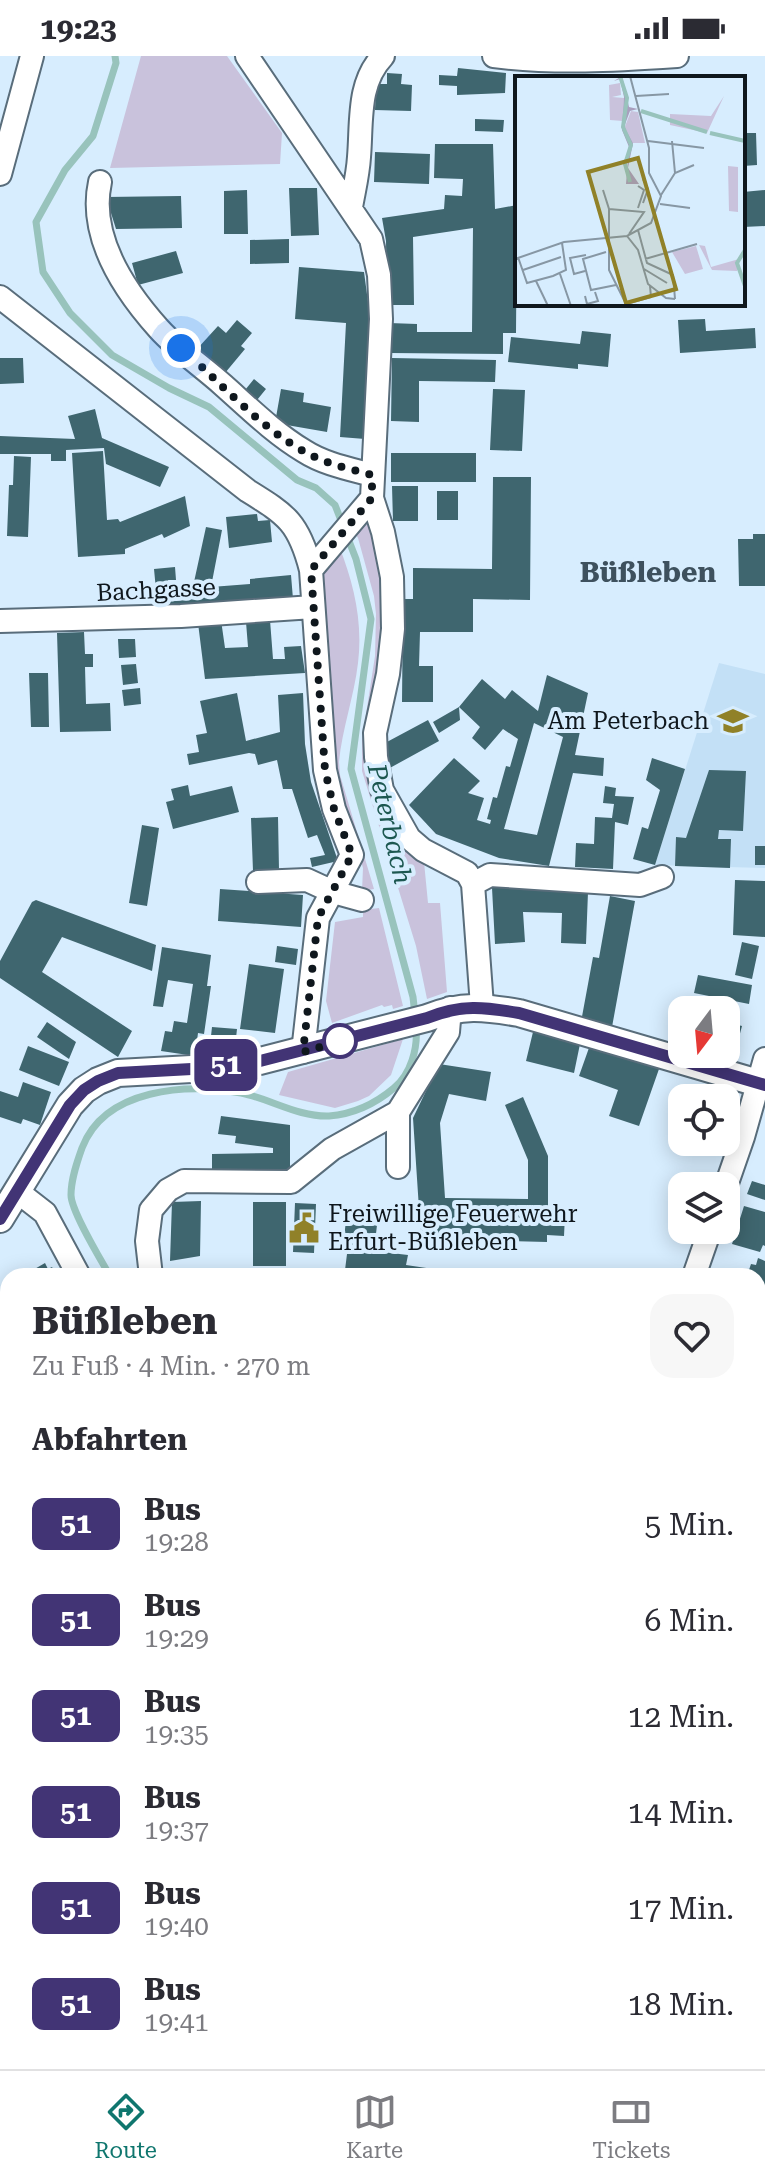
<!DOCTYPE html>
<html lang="de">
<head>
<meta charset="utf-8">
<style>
  :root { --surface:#fff; --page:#f7f7f7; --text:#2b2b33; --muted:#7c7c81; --line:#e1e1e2; --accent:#0f766e }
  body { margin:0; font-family:"Roboto Serif",serif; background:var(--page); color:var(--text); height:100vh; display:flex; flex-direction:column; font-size:30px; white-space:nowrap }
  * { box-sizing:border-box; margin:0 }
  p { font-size:26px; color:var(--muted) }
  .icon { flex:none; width:44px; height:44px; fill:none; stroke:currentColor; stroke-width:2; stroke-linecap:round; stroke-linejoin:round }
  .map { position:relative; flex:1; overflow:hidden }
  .side { position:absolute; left:0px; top:1212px; width:766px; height:802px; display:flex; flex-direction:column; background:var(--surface); border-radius:24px 24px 0 0; box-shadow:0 4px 20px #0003 }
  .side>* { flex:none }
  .badge { padding:0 16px; border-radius:12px; font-size:28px; line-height:52px }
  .needle { width:52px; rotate:196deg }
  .controls { position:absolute; left:668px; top:940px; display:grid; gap:16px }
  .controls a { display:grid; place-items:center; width:72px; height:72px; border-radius:16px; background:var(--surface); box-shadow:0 4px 20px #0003; font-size:40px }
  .you { position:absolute; width:40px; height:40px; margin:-20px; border:6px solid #fff; border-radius:50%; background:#1a73e8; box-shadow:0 0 0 12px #1a73e833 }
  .map>.badge { position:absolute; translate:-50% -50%; box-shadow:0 0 0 4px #fff }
  h2 { padding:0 32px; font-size:30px; line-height:72px }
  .round { display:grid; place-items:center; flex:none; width:84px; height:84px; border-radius:24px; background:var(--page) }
  .summary { display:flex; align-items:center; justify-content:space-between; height:136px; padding:0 32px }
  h1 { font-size:38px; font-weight:700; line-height:60px }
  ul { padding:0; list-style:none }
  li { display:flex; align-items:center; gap:24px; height:96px; padding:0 32px }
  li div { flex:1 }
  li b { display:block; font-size:30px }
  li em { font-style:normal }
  li .badge { min-width:88px; font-weight:700; text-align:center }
  .status { display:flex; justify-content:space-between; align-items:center; height:56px; padding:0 40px; background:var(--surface); direction:ltr }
  .status svg { height:22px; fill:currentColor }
  .menu { display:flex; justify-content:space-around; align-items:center; height:112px; border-top:2px solid var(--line); background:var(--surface); font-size:22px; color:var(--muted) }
  .menu a { display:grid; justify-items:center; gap:4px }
  .menu .selected { color:var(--accent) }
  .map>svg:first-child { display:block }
</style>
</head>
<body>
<div class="status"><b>19:23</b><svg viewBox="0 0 49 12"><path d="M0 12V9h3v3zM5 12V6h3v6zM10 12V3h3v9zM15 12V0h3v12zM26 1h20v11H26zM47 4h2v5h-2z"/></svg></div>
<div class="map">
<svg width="765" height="2013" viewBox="0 0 765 2013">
  <rect width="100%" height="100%" fill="#d7edfe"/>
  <!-- built -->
  <path fill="#c3e0f6" d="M 719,607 L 765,618 L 765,812 L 655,809 Z"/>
  <!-- green -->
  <path fill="#c9c2dc" d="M 141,0 L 227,0 L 282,77 L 280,108 L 110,112 Z
    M 369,467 L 379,496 L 384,533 L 382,756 C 393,778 404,792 424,806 L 428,847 L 440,847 L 447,936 L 427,943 L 416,890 L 362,715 L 362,684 L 375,600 L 376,558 L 374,540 L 358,482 L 354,476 Z
    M 339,490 C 354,528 363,566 358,607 C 354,641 342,673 339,706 L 340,719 L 374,833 L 362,835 L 363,812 L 336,720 L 323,556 L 321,517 Z
    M 379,852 L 403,950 L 393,953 L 392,949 L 384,951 L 382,949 L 332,967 L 326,945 L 335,866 L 363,861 L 363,854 Z
    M 403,983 L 391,1019 L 369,1040 L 358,1045 L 335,1052 L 279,1039 L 288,1016 Z"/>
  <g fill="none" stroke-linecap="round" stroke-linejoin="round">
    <!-- stream -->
    <path stroke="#98c3bc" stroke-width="7" d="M 115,0 L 116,7 L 93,80 L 65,114 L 36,166 L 43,216 L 70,257 L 112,299 L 169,332 L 209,351 L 297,424 L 316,432 L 335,449 L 356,503 L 371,563 L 351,713 L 413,941 L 415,959
      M 110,1220 C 101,1204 71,1155 71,1139 C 71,1123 77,1106 82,1092 C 105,1032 187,1027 241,1037 C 271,1043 298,1061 329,1060 C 355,1058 375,1048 394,1032 C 411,1018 418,992 416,971
      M 185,2013 L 190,2006"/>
  </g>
  <!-- building -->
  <path fill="#3f666f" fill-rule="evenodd" d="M 458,12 L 506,17 L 505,37 L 457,39 L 457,30 L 439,29 L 439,19 L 457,20 Z
    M 387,17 L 402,18 L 401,28 L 412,29 L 411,55 L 375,54 L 376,28 L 387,28 Z
    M 475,63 L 504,64 L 503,76 L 475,75 Z
    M 743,77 L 756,77 L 757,109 L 743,110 Z
    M 435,88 L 493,88 L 495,153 L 517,149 L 516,277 L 503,277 L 503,298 L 389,297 L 389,267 L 417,268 L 417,276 L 472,276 L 473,172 L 413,181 L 414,249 L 387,249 L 386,185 L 382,162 L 444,153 L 445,139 L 462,140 L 463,123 L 434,122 Z
    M 375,96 L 430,98 L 429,128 L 374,126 Z
    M 289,132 L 317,132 L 319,179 L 291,180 Z
    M 247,134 L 248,178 L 224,178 L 224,135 Z
    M 765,134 L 765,170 L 743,171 L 743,136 Z
    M 181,140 L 182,172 L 116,173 L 106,141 Z
    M 289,183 L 289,207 L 250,208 L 250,184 Z
    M 176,195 L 183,217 L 138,229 L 132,207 Z
    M 299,211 L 364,216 L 371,268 L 365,383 L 340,381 L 346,267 L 295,263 Z
    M 705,263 L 706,275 L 755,272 L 756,292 L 680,297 L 678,264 Z
    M 237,264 L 252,277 L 241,290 L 245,293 L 225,317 L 197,293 L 218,270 L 226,277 Z
    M 582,275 L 611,278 L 608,311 L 578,308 L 578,313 L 508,306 L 511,281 L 580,288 Z
    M 0,302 L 23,302 L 24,327 L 0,328 Z
    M 392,302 L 496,304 L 495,326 L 419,325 L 419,366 L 391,365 Z
    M 254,323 L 266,333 L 253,349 L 241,339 Z
    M 281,333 L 304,337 L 303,346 L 331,351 L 327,376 L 275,367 Z
    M 493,333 L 525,334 L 522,395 L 490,394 Z
    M 95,353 L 102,382 L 169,411 L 160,431 L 106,408 L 104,392 L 66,394 L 66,405 L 51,405 L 51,398 L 0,398 L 0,380 L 75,383 L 68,360 Z
    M 103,395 L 107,464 L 118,463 L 120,466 L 185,440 L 190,470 L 164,482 L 162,478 L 125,493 L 125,498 L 78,501 L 72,397 Z
    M 391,397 L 476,397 L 476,426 L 391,426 Z
    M 14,400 L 31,401 L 28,481 L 7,480 L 9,429 L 13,429 Z
    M 493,421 L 531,421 L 530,544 L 473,543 L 473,576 L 420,576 L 419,610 L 433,610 L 433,646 L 402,646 L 403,543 L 413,543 L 413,512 L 492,513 Z
    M 392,430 L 418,430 L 418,465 L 393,465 Z
    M 437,435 L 458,435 L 458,464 L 437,464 Z
    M 257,458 L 258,465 L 270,464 L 272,486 L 229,492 L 226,461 Z
    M 206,471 L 222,474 L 211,531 L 250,528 L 250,523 L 291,519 L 293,543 L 158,555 L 154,513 L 175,511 L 176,524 L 168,524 L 169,529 L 194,526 Z
    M 753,478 L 765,478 L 765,530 L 739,530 L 738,483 L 753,483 Z
    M 221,564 L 225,592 L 248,591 L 246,566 L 270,564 L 273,603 L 285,603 L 284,591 L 301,590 L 305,617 L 205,623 L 198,567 Z
    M 84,576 L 85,598 L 93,598 L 93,611 L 85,611 L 86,648 L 110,647 L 111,675 L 60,676 L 57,577 Z
    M 118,583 L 135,583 L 136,601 L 119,602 Z
    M 136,608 L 138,627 L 123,629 L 121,609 Z
    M 29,617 L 48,617 L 49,671 L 31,671 Z
    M 547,619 L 588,637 L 575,699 L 604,702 L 603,720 L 573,717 L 549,810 L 499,802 L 436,778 L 409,749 L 454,702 L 480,725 L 468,737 L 484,742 L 477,764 L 490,768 L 491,764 L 487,763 L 493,741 L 497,742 L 506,710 L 510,711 L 518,683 L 503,673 L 485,694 L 472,682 L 480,671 L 459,651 L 482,623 L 505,643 L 512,634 L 538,655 ZM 534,667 L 563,681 L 537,779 L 504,773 Z
    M 140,632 L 141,648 L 124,650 L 122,634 Z
    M 237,637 L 246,685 L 280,676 L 278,639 L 303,637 L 305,688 L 311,726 L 338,805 L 312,811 L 310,802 L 325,799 L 317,779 L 308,782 L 292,733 L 283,733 L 277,704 L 258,709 L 255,698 L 249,697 L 189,709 L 187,698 L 199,696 L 196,679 L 207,677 L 200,645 Z
    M 459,651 L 460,664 L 439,677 L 433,666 Z
    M 428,664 L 439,685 L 388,713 L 385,687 Z
    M 652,702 L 685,713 L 655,809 L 633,803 L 642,771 L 648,773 L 660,734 L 646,724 Z
    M 709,714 L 746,715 L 743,775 L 719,774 L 718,783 L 731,783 L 730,812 L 675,810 L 676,781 L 686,782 Z
    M 188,729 L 190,740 L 232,730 L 239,756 L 173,773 L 166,746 L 174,744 L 171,733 Z
    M 605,730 L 616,732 L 615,740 L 634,741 L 628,769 L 615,766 L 613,813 L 575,811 L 576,787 L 594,788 L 595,761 L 612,762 L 614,748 L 603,747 Z
    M 278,761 L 279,814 L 253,815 L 251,762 Z
    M 142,769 L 159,772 L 147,850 L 129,847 Z
    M 755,790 L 765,790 L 765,809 L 755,809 Z
    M 735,824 L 765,825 L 765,881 L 733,879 Z
    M 522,831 L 588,836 L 586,888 L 561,887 L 562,857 L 523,856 L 525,886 L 495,888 L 492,832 Z
    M 220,833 L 303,839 L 301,871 L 218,865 Z
    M 610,840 L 635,845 L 612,971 L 581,966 L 593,901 L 599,902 Z
    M 36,844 L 156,889 L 152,915 L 62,881 L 42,916 L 132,975 L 118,1001 L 0,922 L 0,905 L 32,846 Z
    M 742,886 L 759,890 L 752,923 L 735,919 Z
    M 277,890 L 298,893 L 296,909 L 275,906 Z
    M 162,891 L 211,899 L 207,930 L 211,930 L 204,978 L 198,977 L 195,1000 L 161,995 L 165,975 L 172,976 L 174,965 L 187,967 L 193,928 L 168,924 L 163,951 L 153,950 Z
    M 249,908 L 284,913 L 275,977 L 240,973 Z
    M 698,919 L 752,929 L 749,948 L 694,937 Z
    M 684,945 L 710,951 L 709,954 L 682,954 Z
    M 47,966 L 76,986 L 69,1003 L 37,981 Z
    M 726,966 L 742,970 L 733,1004 L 715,999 L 726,998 Z
    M 212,971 L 237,973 L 236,982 L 211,980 Z
    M 533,976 L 580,988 L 574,1017 L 526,1005 Z
    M 590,989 L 659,1013 L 639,1070 L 609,1060 L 618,1034 L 579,1020 Z
    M 28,990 L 69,1006 L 59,1030 L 19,1014 Z
    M 439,1008 L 491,1016 L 486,1045 L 449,1038 L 440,1067 L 445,1142 L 528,1143 L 528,1104 L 505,1049 L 523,1041 L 548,1100 L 548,1157 L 565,1159 L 564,1180 L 547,1179 L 547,1186 L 421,1183 L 413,1062 Z
    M 23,1026 L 51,1036 L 40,1069 L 23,1063 L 21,1068 L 0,1061 L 0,1035 L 18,1041 Z
    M 221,1060 L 290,1069 L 290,1114 L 212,1116 L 212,1098 L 273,1097 L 273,1092 L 235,1087 L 236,1080 L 218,1078 Z
    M 752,1125 L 765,1129 L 765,1144 L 747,1138 Z
    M 201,1145 L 200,1200 L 170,1205 L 172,1146 Z
    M 253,1146 L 286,1146 L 286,1210 L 253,1210 Z
    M 295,1147 L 316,1148 L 314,1197 L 293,1196 Z
    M 744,1150 L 765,1156 L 765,1190 L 763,1189 L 760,1196 L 732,1188 Z
    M 346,1165 L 377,1169 L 374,1195 L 408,1199 L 406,1209 L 440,1214 L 440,1217 L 448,1220 L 399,1220 L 399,1216 L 392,1215 L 391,1220 L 345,1214 L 347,1198 L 342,1197 Z
    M 758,1202 L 765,1205 L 765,1249 L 758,1246 L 758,1220 L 747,1220 L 751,1208 L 756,1209 Z
    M 45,1207 L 48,1213 L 52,1211 L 57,1220 L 28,1220 L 26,1218 Z
    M 0,1291 L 8,1292 L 8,1334 L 0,1333 Z
    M 758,1320 L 765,1323 L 765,1361 L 758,1358 Z
    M 758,1482 L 765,1483 L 765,1551 L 758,1550 Z
    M 758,1783 L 765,1784 L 765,1914 L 758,1914 Z"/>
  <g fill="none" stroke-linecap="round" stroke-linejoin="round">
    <!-- minor casing -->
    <g stroke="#596d7b" stroke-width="26">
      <path id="minor" d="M 247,0 L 371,183 L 379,219 L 381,263 L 372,442 L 383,476 L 392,521 L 393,573 L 388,618 L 375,677 L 376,701 L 382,734 L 409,782 L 423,794 L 467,817 L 473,828 L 482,950
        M 494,0 C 554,8 616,4 677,0
        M 0,118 L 32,0
        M 100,126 C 88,181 124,234 159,273 C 178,294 203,311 223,329 C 249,352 274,377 304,395 C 324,408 350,413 372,419
        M 351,151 C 354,134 358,118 359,101 C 362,66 357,27 383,0
        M 0,241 L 248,435 C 287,459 299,467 311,514 L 325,714 L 334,753 L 352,799 L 318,862 L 303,996
        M 311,514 L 372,442
        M 0,565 L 181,560 L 313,551
        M 258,826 L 307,824 L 333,836 L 362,844
        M 473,828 L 490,819 L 640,829 L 662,821
        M 398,1111 L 398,1056
        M 726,1130 L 743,1081 L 765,1003
        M 18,1136 L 45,1157 L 79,1220
        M 151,1220 L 147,1185 L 151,1154 L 168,1134 L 184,1125 L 291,1126 L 332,1093 L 398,1056 L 448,976 L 450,952
        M 694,1220 L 710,1174
        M 0,1341 L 8,1343"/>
    </g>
    <!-- tertiary casing -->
    <g stroke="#596d7b" stroke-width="30">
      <path id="tertiary" d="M 0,1163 L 70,1049 L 84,1034 L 98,1025 L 118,1017 L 210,1012 L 260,1005 L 427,962 C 462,948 484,951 519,957 L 765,1029"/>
    </g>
    <!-- minor -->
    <use href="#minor" stroke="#fff" stroke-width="22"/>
    <!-- tertiary -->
    <use href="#tertiary" stroke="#fff" stroke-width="26"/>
  </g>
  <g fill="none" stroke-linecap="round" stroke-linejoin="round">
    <!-- line casing -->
    <g stroke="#fff" stroke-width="18">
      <path id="line" d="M 0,1163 L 70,1049 L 84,1034 L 98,1025 L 118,1017 L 210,1012 L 260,1005 L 427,962 C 462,948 484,951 519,957 L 765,1029"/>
    </g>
    <!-- line -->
    <use href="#line" stroke="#423475" stroke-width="12"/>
    <!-- walk -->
    <path stroke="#0f171d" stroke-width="8" stroke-dasharray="0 14.4" d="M 181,292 C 220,326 261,373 307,397 C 327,408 350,413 372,419 L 372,442 L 311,514 L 325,714 L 334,753 L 352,799 L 318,862 L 303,996 L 348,983 L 340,985"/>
  </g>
  <!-- icons -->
  <defs>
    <g id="school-bare" transform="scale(2.4)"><path d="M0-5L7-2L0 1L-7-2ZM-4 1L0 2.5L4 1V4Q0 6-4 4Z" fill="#908128" stroke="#d7edfe" stroke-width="2.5" paint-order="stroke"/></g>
    <g id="civic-bare" transform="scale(2.4)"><path d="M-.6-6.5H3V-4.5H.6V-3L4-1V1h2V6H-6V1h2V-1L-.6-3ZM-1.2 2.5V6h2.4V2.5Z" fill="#908128" stroke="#d7edfe" stroke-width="2.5" paint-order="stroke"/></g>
  </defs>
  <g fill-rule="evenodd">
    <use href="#school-bare" x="733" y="665"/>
    <use href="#civic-bare" x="304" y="1172"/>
  </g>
  <!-- markers -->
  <circle fill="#fff" stroke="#423475" stroke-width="4" cx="340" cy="985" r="16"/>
  <g text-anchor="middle" stroke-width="8" stroke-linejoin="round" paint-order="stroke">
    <!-- street labels -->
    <g font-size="24" fill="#0f171d" stroke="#d7edfe">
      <text transform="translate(156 534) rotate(-3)" y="8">Bachgasse</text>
    </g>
    <!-- poi labels -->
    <g font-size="24" fill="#0f171d" stroke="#d7edfe" text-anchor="end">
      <text x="709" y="673">Am Peterbach</text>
      <text x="328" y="1166" text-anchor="start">Freiwillige Feuerwehr<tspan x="328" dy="28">Erfurt-Büßleben</tspan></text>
    </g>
    <!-- water labels -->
    <g font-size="26" font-style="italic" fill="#1c5750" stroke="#d7edfe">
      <text transform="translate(390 768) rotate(77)" y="9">Peterbach</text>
    </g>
    <!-- quarter labels -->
    <g font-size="28" font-weight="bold" fill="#3e515e" stroke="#d7edfe">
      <text x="648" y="526">Büßleben</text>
    </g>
  </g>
  <!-- overview -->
  <g transform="translate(515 20)">
    <rect width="230" height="230" fill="#d7edfe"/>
    <path d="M 105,7 L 106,19 L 97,21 L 109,22 L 108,45 L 95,44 L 94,9 ZM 209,20 L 192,57 L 155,49 L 155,38 L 196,40 ZM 116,35 L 123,36 L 130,67 L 118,67 L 109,53 ZM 213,90 L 223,91 L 223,136 L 214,135 ZM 184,169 L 190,170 L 196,191 L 224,183 L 222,195 L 197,194 ZM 181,170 L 188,193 L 170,198 L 157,176 Z" fill="#c9c2dc"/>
    <path d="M 107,0 L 114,31 L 123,33 L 115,35 L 109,51 L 118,67 L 113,92 L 124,108 L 111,108 L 114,71 L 107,54 L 109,21 L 105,3 L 99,5 Z" fill="#a89fbe"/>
    <path fill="none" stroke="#98c3bc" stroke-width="4" d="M 105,0 L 112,22 L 108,51 L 116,69 L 110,88 L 115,106M 126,35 L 192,56M 195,57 L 230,65M 230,174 L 222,187 L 230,210"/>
    <path fill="none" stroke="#8797a4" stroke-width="2" d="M 121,20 L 154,18M 133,65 L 189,72M 157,65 L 160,97M 128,103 L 133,113 L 128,127M 88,114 L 94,133 L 94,194 L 112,230M 146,119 L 160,97 L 179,89M 145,128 L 175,132M 123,132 L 129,114 L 123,110M 94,133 L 129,136 L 114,158M 123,154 L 132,187 L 158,199 L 160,223M 112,160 L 123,174 L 133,208 L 151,222 L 160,223M 91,176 L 68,183 L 76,214 L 101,209M 3,181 L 12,207 L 38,200 L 51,194 L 47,167M 0,183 L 49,166 L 112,160 L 136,147 L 146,120 L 134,97 L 134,72 L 115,0M 130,183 L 182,168M 129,193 L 152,207M 8,194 L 46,181M 70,195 L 59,198 L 55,182 L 71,179M 45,198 L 56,230M 21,205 L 33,230M 70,220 L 72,228 L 83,225 L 80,216M 111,228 L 136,221 L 135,210"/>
    <path fill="#908128" fill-opacity="0.15" stroke="#908128" stroke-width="4" d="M 123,82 L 161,213 L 111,227 L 73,96 Z"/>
    <rect width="230" height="230" fill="none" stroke="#0f171d" stroke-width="4"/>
  </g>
</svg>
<div class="controls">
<a><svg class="needle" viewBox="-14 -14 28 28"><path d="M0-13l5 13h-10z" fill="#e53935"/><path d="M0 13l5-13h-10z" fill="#7c7c81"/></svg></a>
<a><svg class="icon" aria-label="locate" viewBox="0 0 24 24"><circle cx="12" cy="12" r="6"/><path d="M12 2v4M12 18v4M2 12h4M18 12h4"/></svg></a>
<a><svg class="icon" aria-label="layers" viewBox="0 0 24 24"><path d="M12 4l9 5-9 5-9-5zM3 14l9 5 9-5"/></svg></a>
</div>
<div class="you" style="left:181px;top:292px"></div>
<b class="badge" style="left:226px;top:1009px;background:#423475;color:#fff">51</b>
<section class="side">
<div class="summary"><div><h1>Büßleben</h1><p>Zu Fuß · 4 Min. · 270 m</p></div><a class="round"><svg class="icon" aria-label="heart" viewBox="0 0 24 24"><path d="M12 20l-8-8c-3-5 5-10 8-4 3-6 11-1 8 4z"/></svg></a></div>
<h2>Abfahrten</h2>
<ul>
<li><span class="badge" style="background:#423475;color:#fff">51</span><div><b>Bus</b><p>19:28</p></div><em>5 Min.</em></li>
<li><span class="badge" style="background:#423475;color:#fff">51</span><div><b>Bus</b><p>19:29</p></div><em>6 Min.</em></li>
<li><span class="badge" style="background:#423475;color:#fff">51</span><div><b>Bus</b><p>19:35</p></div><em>12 Min.</em></li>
<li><span class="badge" style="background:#423475;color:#fff">51</span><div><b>Bus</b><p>19:37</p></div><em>14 Min.</em></li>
<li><span class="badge" style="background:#423475;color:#fff">51</span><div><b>Bus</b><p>19:40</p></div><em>17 Min.</em></li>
<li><span class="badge" style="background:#423475;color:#fff">51</span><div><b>Bus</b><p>19:41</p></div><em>18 Min.</em></li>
</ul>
</section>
</div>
<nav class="menu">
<a class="selected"><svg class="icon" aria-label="directions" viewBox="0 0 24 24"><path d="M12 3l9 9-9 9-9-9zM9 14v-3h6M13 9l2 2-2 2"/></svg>Route</a>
<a><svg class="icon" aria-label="map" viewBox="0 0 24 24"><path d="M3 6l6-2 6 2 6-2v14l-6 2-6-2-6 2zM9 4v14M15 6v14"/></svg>Karte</a>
<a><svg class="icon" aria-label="tickets" viewBox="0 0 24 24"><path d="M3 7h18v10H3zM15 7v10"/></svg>Tickets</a>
</nav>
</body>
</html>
